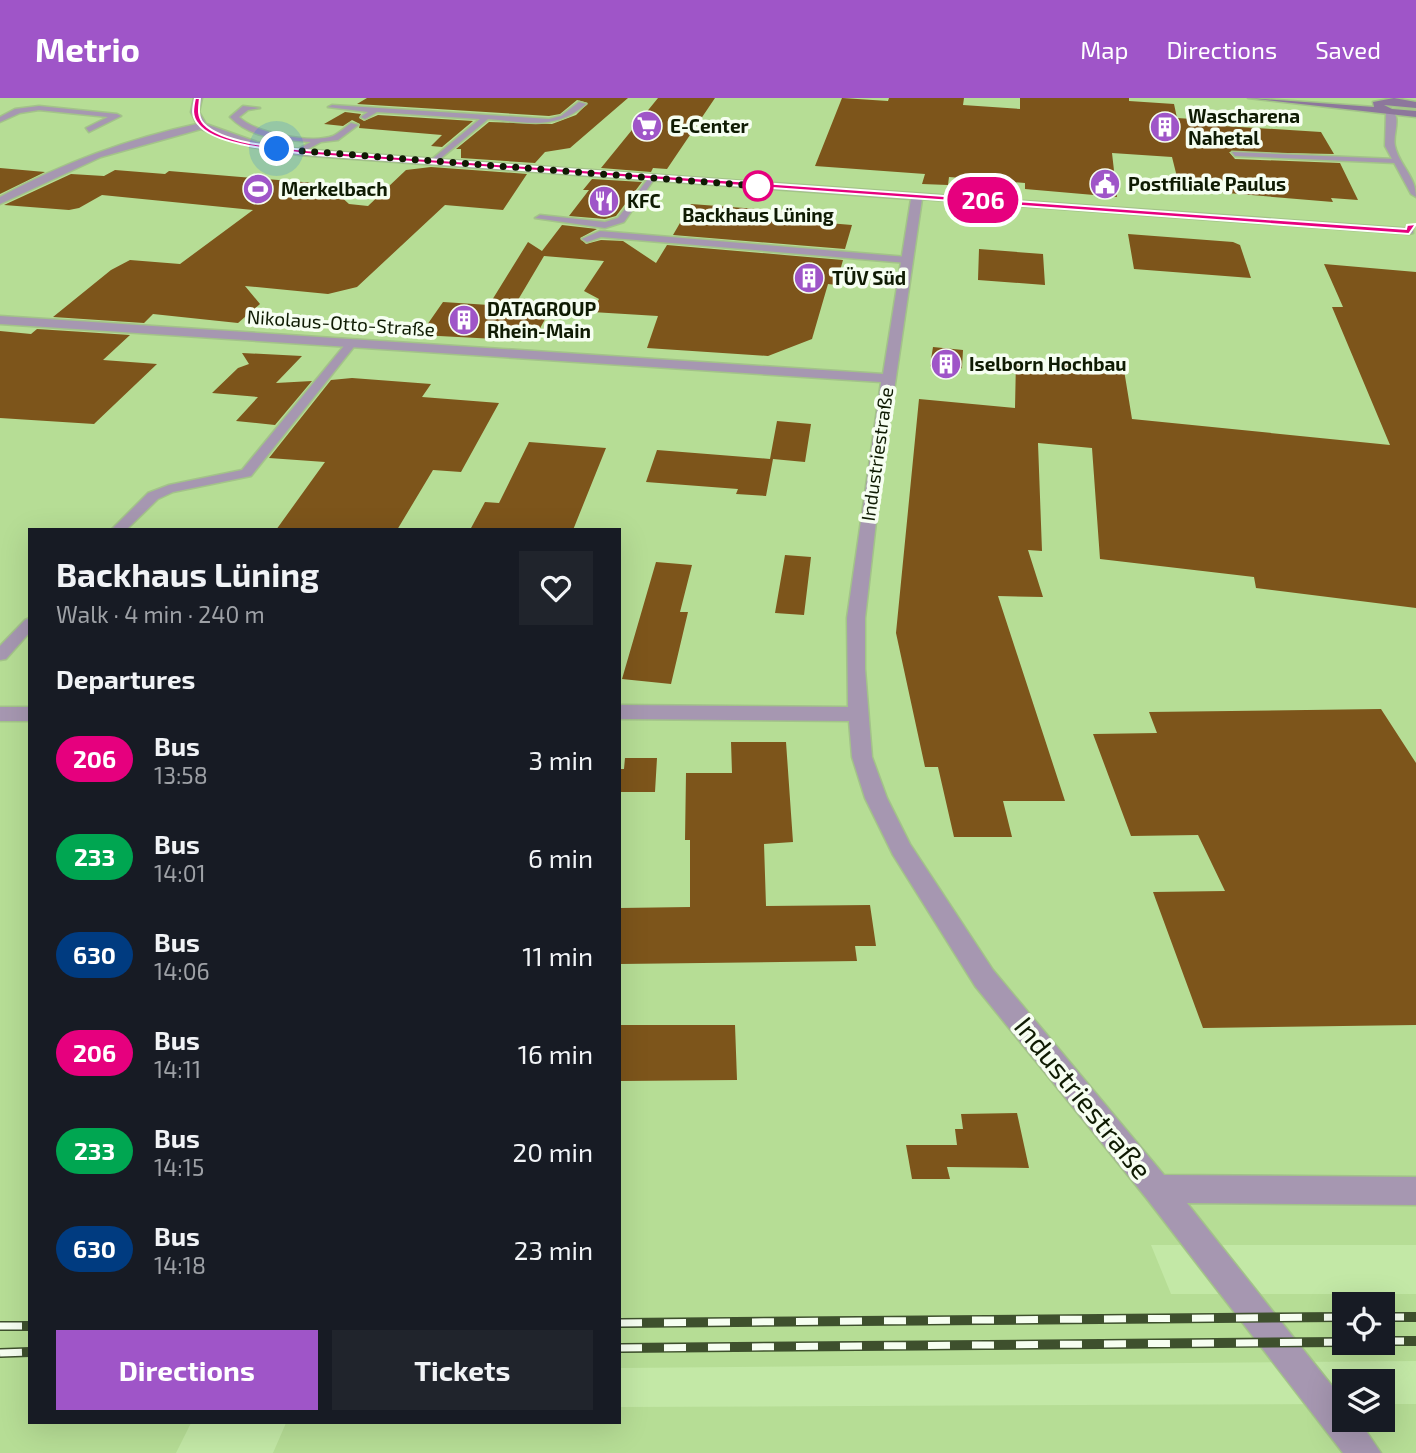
<!DOCTYPE html>
<html lang="en">
<head>
<meta charset="utf-8">
<style>
  :root { --surface:#171b24; --page:#20242c; --text:#f1f3f6; --muted:#9ea1a6; --accent:#9f55c8 }
  body { margin:0; font-family:"Exo 2",sans-serif; background:var(--page); color:var(--text); height:100vh; display:flex; flex-direction:column; font-size:26px; white-space:nowrap }
  * { box-sizing:border-box; margin:0 }
  p { font-size:23px; color:var(--muted) }
  .icon { flex:none; width:38px; height:38px; fill:none; stroke:currentColor; stroke-width:2; stroke-linecap:round; stroke-linejoin:round }
  .map { position:relative; flex:1; overflow:hidden }
  .details { position:absolute; left:28px; top:430px; width:593px; height:896px; display:flex; flex-direction:column; background:var(--surface); border-radius:0px; box-shadow:0 7px 28px #0002 }
  .details>* { flex:none }
  .badge { padding:0 14px; border-radius:23px; font-size:24px; line-height:46px }
  .tools { position:absolute; left:1332px; top:1194px; display:grid; gap:14px }
  .tools a { display:grid; place-items:center; width:63px; height:63px; border-radius:0px; background:var(--surface); box-shadow:0 7px 28px #0002; font-size:35px }
  .you { position:absolute; width:35px; height:35px; margin:-18px; border:5px solid #fff; border-radius:50%; background:#1a73e8; box-shadow:0 0 0 10px #1a73e833 }
  .map>.badge { position:absolute; translate:-50% -50%; box-shadow:0 0 0 4px #fff }
  h2 { padding:0 28px; font-size:26px; line-height:63px }
  .round { display:grid; place-items:center; flex:none; width:74px; height:74px; border-radius:0px; background:var(--page) }
  .summary { display:flex; align-items:center; justify-content:space-between; height:119px; padding:0 28px }
  h1 { font-size:33px; font-weight:700; line-height:52px }
  .button { display:flex; gap:14px; margin-top:auto; padding:14px 28px }
  .button a { flex:1; height:80px; border-radius:0px; background:var(--accent); color:#fff; font-size:28px; font-weight:700; line-height:80px; text-align:center }
  .button a+a { background:var(--page); color:var(--text) }
  ul { padding:0; list-style:none }
  li { display:flex; align-items:center; gap:21px; height:98px; padding:0 28px }
  li div { flex:1 }
  li b { display:block; font-size:26px }
  li em { font-style:normal }
  li .badge { min-width:77px; font-weight:700; text-align:center }
  header { display:flex; align-items:center; gap:42px; box-sizing:border-box; height:98px; padding:0 35px; background:var(--accent); color:#fff }
  header strong { font-size:33px }
  nav { display:flex; gap:38px; margin-inline-start:auto; font-size:24px }
  .map>svg:first-child { display:block }
</style>
</head>
<body>
<header>
<strong>Metrio</strong>
<nav><a>Map</a><a>Directions</a><a>Saved</a></nav>
</header>
<div class="map">
<svg width="1416" height="1355" viewBox="0 0 1416 1355">
  <rect width="100%" height="100%" fill="#c3e8a6"/>
  <!-- built -->
  <path fill="#b6dd95" fill-rule="evenodd" d="M 0,0 L 1416,0 L 1416,1147 L 1151,1147 L 1171,1196 L 1416,1196 L 1416,1263 L 620,1270 L 620,432 L 30,432 L 30,1325 L 191,1325 L 176,1355 L 0,1355 ZM 1344,1206 L 1382,1206 L 1382,1244 L 1344,1244 Z
    M 1344,1306 L 1344,1321 L 1382,1321 L 1383,1306 L 1416,1306 L 1416,1355 L 273,1355 L 286,1325 L 620,1325 L 620,1309 Z"/>
  <!-- building -->
  <path fill="#7d551b" d="M 367,0 L 628,0 L 570,50 L 545,54 L 535,65 L 461,60 L 461,51 L 456,51 L 489,24 L 552,26 L 576,17 L 588,5 L 577,2 L 560,16 L 549,18 L 357,6 Z
    M 658,0 L 715,0 L 667,71 L 653,70 L 651,74 L 601,70 Z
    M 842,0 L 888,3 L 889,0 L 964,0 L 963,7 L 1020,11 L 1020,0 L 1129,0 L 1129,3 L 1174,6 L 1177,20 L 1223,23 L 1224,28 L 1321,34 L 1334,56 L 1229,54 L 1235,61 L 1340,65 L 1358,102 L 1331,100 L 1333,104 L 1180,91 L 1172,59 L 1112,55 L 1117,99 L 1025,91 L 1025,85 L 949,79 L 948,87 L 922,86 L 925,76 L 815,68 Z
    M 345,14 L 361,16 L 359,20 L 364,23 L 378,17 L 473,23 L 442,49 L 431,48 L 442,37 L 359,30 L 360,26 L 352,22 L 343,28 L 324,26 Z
    M 431,69 L 527,76 L 503,112 L 445,107 L 357,189 L 328,196 L 245,188 L 260,206 L 238,225 L 153,216 L 144,225 L 53,219 L 111,172 L 130,162 L 180,166 L 253,112 L 102,97 L 79,110 L 69,112 L 4,107 L 71,76 L 104,78 L 115,72 L 165,76 L 169,73 L 327,86 L 349,106 L 368,108 L 406,72 Z
    M 0,70 L 45,74 L 0,96 Z
    M 592,81 L 642,84 L 616,118 L 605,121 L 569,118 L 589,92 L 583,92 Z
    M 691,106 L 783,113 L 782,115 L 794,116 L 792,122 L 852,127 L 845,151 L 673,137 Z
    M 562,127 L 597,131 L 580,140 L 586,146 L 601,142 L 623,143 L 656,165 L 667,147 L 843,162 L 836,187 L 828,186 L 812,241 L 768,258 L 647,250 L 658,218 L 592,214 L 599,201 L 584,193 L 604,163 L 544,158 L 512,212 L 549,214 L 533,243 L 420,237 L 443,204 L 489,207 L 528,144 L 542,153 Z
    M 1128,136 L 1233,144 L 1240,147 L 1251,180 L 1134,171 Z
    M 979,151 L 1043,156 L 1045,187 L 978,182 Z
    M 1324,166 L 1416,174 L 1416,510 L 1256,490 L 1254,479 L 1100,461 L 1092,350 L 1038,345 L 1042,453 L 1028,452 L 1043,499 L 998,498 L 1065,703 L 1003,703 L 1012,739 L 954,739 L 938,669 L 925,669 L 896,535 L 919,301 L 1015,310 L 1016,262 L 1124,272 L 1132,321 L 1390,347 L 1332,209 L 1343,209 Z
    M 37,231 L 130,237 L 103,262 L 157,266 L 94,326 L 0,320 L 0,233 L 31,236 Z
    M 933,249 L 963,252 L 962,270 L 944,279 L 930,268 Z
    M 242,255 L 302,258 L 276,285 L 312,283 L 275,327 L 236,323 L 258,299 L 212,295 L 238,270 L 249,266 Z
    M 352,280 L 431,286 L 422,299 L 499,305 L 461,374 L 433,372 L 397,432 L 276,432 L 325,364 L 269,360 L 331,282 Z
    M 777,323 L 811,326 L 805,364 L 773,361 L 766,398 L 736,396 L 738,391 L 646,384 L 657,352 L 770,361 Z
    M 529,344 L 606,350 L 573,432 L 470,432 L 485,404 L 499,405 Z
    M 785,457 L 811,459 L 804,517 L 775,515 Z
    M 656,464 L 692,467 L 680,514 L 688,514 L 671,586 L 622,581 Z
    M 1381,611 L 1416,665 L 1416,927 L 1203,930 L 1153,794 L 1225,793 L 1198,737 L 1131,738 L 1093,636 L 1157,635 L 1149,614 Z
    M 731,644 L 786,644 L 793,744 L 764,746 L 766,808 L 870,807 L 876,848 L 855,848 L 857,863 L 620,866 L 620,810 L 690,809 L 690,742 L 685,742 L 686,675 L 732,675 Z
    M 625,660 L 657,660 L 655,694 L 620,694 L 620,671 L 624,671 Z
    M 620,927 L 735,927 L 737,982 L 620,983 Z
    M 1017,1015 L 1029,1070 L 947,1069 L 950,1081 L 912,1081 L 906,1047 L 957,1047 L 955,1031 L 963,1031 L 961,1016 Z"/>
  <g fill="none" stroke-linecap="round" stroke-linejoin="round">
    <!-- lane casing -->
    <g stroke="#a3c389" stroke-width="3">
      <path id="lane" d="M 579,4 L 586,6 C 556,33 525,24 488,21 L 434,66 L 431,62 L 480,21 L 377,14 L 365,21 L 361,19 L 368,14 L 328,9 L 332,7 L 549,21 L 561,18 Z
        M 39,8 L 117,16 L 121,18 L 89,34 L 86,30 L 108,19 L 39,12 L 20,15 L 0,24 L 0,19 L 15,11 Z
        M 243,8 L 260,10 L 248,12 L 239,19 C 255,35 311,46 333,38 C 339,35 346,29 351,25 L 358,27 L 338,42 L 321,44 L 299,56 L 296,52 L 311,44 C 282,41 251,41 230,19 Z
        M 1232,54 L 1395,61 L 1399,63 L 1395,65 L 1235,58 Z
        M 651,77 L 655,80 L 624,124 L 605,130 L 535,120 L 540,117 L 605,124 L 618,120 Z
        M 600,133 L 907,159 L 912,162 L 907,165 L 601,139 L 587,144 L 582,141 Z
        M 348,243 L 357,245 L 251,378 L 173,394 L 158,401 L 126,432 L 111,432 L 148,395 L 169,387 L 242,372 Z
        M 30,520 L 30,534 L 6,561 L 0,562 L 0,548 L 25,522 Z"/>
    </g>
    <!-- street casing -->
    <g stroke="#a3c389" stroke-width="3">
      <path id="street" d="M 194,0 L 202,0 L 199,14 L 206,26 L 257,44 L 299,51 L 1413,131 L 1413,135 L 1409,136 L 922,101 L 880,389 L 865,520 L 865,571 L 872,659 L 887,700 L 910,746 L 993,872 L 1164,1077 L 1416,1079 L 1416,1107 L 1187,1105 L 1344,1303 L 1344,1321 L 1358,1321 L 1381,1355 L 1343,1355 L 1147,1101 L 975,888 L 893,757 L 865,700 L 852,659 L 849,623 L 620,621 L 620,607 L 848,609 L 847,520 L 881,284 L 0,226 L 0,218 L 883,276 L 911,101 L 299,57 L 252,49 L 201,31 L 101,59 L 0,106 L 0,99 C 63,65 127,41 197,26 L 191,14 Z
        M 1390,11 C 1403,19 1392,36 1395,48 C 1399,67 1416,78 1416,99 L 1411,96 L 1385,48 L 1386,14 Z
        M 0,609 L 30,609 L 30,623 L 0,623 Z"/>
    </g>
    <!-- secondary casing -->
    <g stroke="#a3c389" stroke-width="3">
      <path id="secondary" d="M 1248,0 L 1374,9 L 1373,4 L 1394,0 L 1416,4 L 1416,10 L 1384,7 L 1392,11 L 1416,13 L 1416,19 Z"/>
    </g>
    <!-- lane -->
    <use href="#lane" fill="#a697b1" fill-rule="evenodd"/>
    <!-- street -->
    <use href="#street" fill="#a697b1" fill-rule="evenodd"/>
    <!-- secondary -->
    <use href="#secondary" fill="#8d779c" fill-rule="evenodd"/>
    <!-- rail casing -->
    <g stroke="#3e502d" stroke-width="10">
      <path id="rail" d="M 1382,1219 L 1416,1219
        M 620,1225 L 1344,1219
        M 0,1228 L 30,1228
        M 1382,1243 L 1416,1243
        M 620,1250 L 1344,1244
        M 0,1255 L 30,1254"/>
    </g>
    <!-- rail -->
    <use href="#rail" stroke="#f6fef1" stroke-width="7" stroke-dasharray="22" stroke-linecap="butt"/>
  </g>
  <!-- line -->
  <path fill="#e6007e" stroke="#fff" stroke-width="2" d="M 195,0 L 200,0 C 199,9 197,19 204,26 C 224,47 288,50 316,53 L 1406,131 L 1407,127 L 1416,126 L 1409,136 L 316,57 C 288,53 215,49 198,26 C 191,18 193,10 195,0 Z"/>
  <g fill="none" stroke-linecap="round" stroke-linejoin="round">
    <!-- walk -->
    <path stroke="#0f1b03" stroke-width="7" stroke-dasharray="0 12.6" d="M 277,51 L 758,88"/>
  </g>
  <!-- icons -->
  <defs>
    <g id="supermarket-disc" transform="scale(1.575)"><circle r="9.5" fill="#9f55c8" stroke="#f6fef1"/><path d="M-6-5.5h2.5l.6 2H6L4.5 2H-2.5L-4.4-4H-6ZM-1.5 3.2a1.3 1.3 0 1 0 .1 0ZM3 3.2a1.3 1.3 0 1 0 .1 0Z" fill="#fff"/></g>
    <g id="building-disc" transform="scale(1.575)"><circle r="9.5" fill="#9f55c8" stroke="#f6fef1"/><path d="M-4-6H4V6H1V3H-1V6H-4ZM-2.5-4.3h1.7v1.8h-1.7ZM.8-4.3h1.7v1.8H.8ZM-2.5-1h1.7V.8h-1.7ZM.8-1h1.7V.8H.8Z" fill="#fff"/></g>
    <g id="civic-disc" transform="scale(1.575)"><circle r="9.5" fill="#9f55c8" stroke="#f6fef1"/><path d="M-.6-6.5H3V-4.5H.6V-3L4-1V1h2V6H-6V1h2V-1L-.6-3ZM-1.2 2.5V6h2.4V2.5Z" fill="#fff"/></g>
    <g id="stadium-disc" transform="scale(1.575)"><circle r="9.5" fill="#9f55c8" stroke="#f6fef1"/><path d="M0-5a6.5 5 0 1 0 0 10a6.5 5 0 1 0 0-10ZM-3.5-1.8h7v3.6h-7Z" fill="#fff"/></g>
    <g id="restaurant-disc" transform="scale(1.575)"><circle r="9.5" fill="#9f55c8" stroke="#f6fef1"/><path d="M-5-6h1v4h1v-4h1v4h1v-4h1v5L-1.5 .5V6h-2V.5L-5-1ZM5-6V6H3V1.5H1.5Q1.5-4 5-6Z" fill="#fff"/></g>
  </defs>
  <g fill-rule="evenodd">
    <use href="#supermarket-disc" x="647" y="28"/>
    <use href="#building-disc" x="1165" y="29"/>
    <use href="#civic-disc" x="1105" y="86"/>
    <use href="#stadium-disc" x="258" y="91"/>
    <use href="#restaurant-disc" x="604" y="103"/>
    <use href="#building-disc" x="809" y="180"/>
    <use href="#building-disc" x="464" y="222"/>
    <use href="#building-disc" x="946" y="266"/>
  </g>
  <!-- markers -->
  <circle fill="#fff" stroke="#e6007e" stroke-width="3.5" cx="758" cy="88" r="14"/>
  <g text-anchor="middle" stroke-width="7" stroke-linejoin="round" paint-order="stroke">
    <!-- far-poi labels -->
    <g font-size="19" font-weight="bold" fill="#0f1b03" stroke="#f6fef1" text-anchor="start">
      <text x="1188" y="25">Wascharena<tspan x="1188" dy="22">Nahetal</tspan></text>
      <text x="670" y="35">E-Center</text>
      <text x="1128" y="93">Postfiliale Paulus</text>
      <text x="281" y="98">Merkelbach</text>
      <text x="627" y="110">KFC</text>
      <text x="832" y="187">TÜV Süd</text>
      <text x="487" y="218">DATAGROUP<tspan x="487" dy="22">Rhein-Main</tspan></text>
      <text x="969" y="273">Iselborn Hochbau</text>
    </g>
    <!-- far-stop labels -->
    <g font-size="19" font-weight="bold" fill="#0f1b03" stroke="#f6fef1">
      <text x="758" y="124">Backhaus Lüning</text>
    </g>
    <!-- far-street labels -->
    <g font-size="19" fill="#0f1b03" stroke="#f6fef1">
      <text transform="translate(341 225) rotate(4)" y="7">Nikolaus-Otto-Straße</text>
      <text transform="translate(877 356) rotate(-82)" y="7">Industriestraße</text>
    </g>
    <!-- near-street labels -->
    <g font-size="28" fill="#0f1b03" stroke="#f6fef1">
      <text transform="translate(1083 1000) rotate(51)" y="10">Industriestraße</text>
    </g>
  </g>
</svg>
<div class="tools">
<a><svg class="icon" aria-label="locate" viewBox="0 0 24 24"><circle cx="12" cy="12" r="6"/><path d="M12 2v4M12 18v4M2 12h4M18 12h4"/></svg></a>
<a><svg class="icon" aria-label="layers" viewBox="0 0 24 24"><path d="M12 4l9 5-9 5-9-5zM3 14l9 5 9-5"/></svg></a>
</div>
<div class="you" style="left:277px;top:51px"></div>
<b class="badge" style="left:983px;top:102px;background:#e6007e;color:#fff">206</b>
<section class="details">
<div class="summary"><div><h1>Backhaus Lüning</h1><p>Walk · 4 min · 240 m</p></div><a class="round"><svg class="icon" aria-label="heart" viewBox="0 0 24 24"><path d="M12 20l-8-8c-3-5 5-10 8-4 3-6 11-1 8 4z"/></svg></a></div>
<h2>Departures</h2>
<ul>
<li><span class="badge" style="background:#e6007e;color:#fff">206</span><div><b>Bus</b><p>13:58</p></div><em>3 min</em></li>
<li><span class="badge" style="background:#00a651;color:#fff">233</span><div><b>Bus</b><p>14:01</p></div><em>6 min</em></li>
<li><span class="badge" style="background:#003b80;color:#fff">630</span><div><b>Bus</b><p>14:06</p></div><em>11 min</em></li>
<li><span class="badge" style="background:#e6007e;color:#fff">206</span><div><b>Bus</b><p>14:11</p></div><em>16 min</em></li>
<li><span class="badge" style="background:#00a651;color:#fff">233</span><div><b>Bus</b><p>14:15</p></div><em>20 min</em></li>
<li><span class="badge" style="background:#003b80;color:#fff">630</span><div><b>Bus</b><p>14:18</p></div><em>23 min</em></li>
</ul>
<div class="button"><a>Directions</a><a>Tickets</a></div>
</section>
</div>
</body>
</html>
